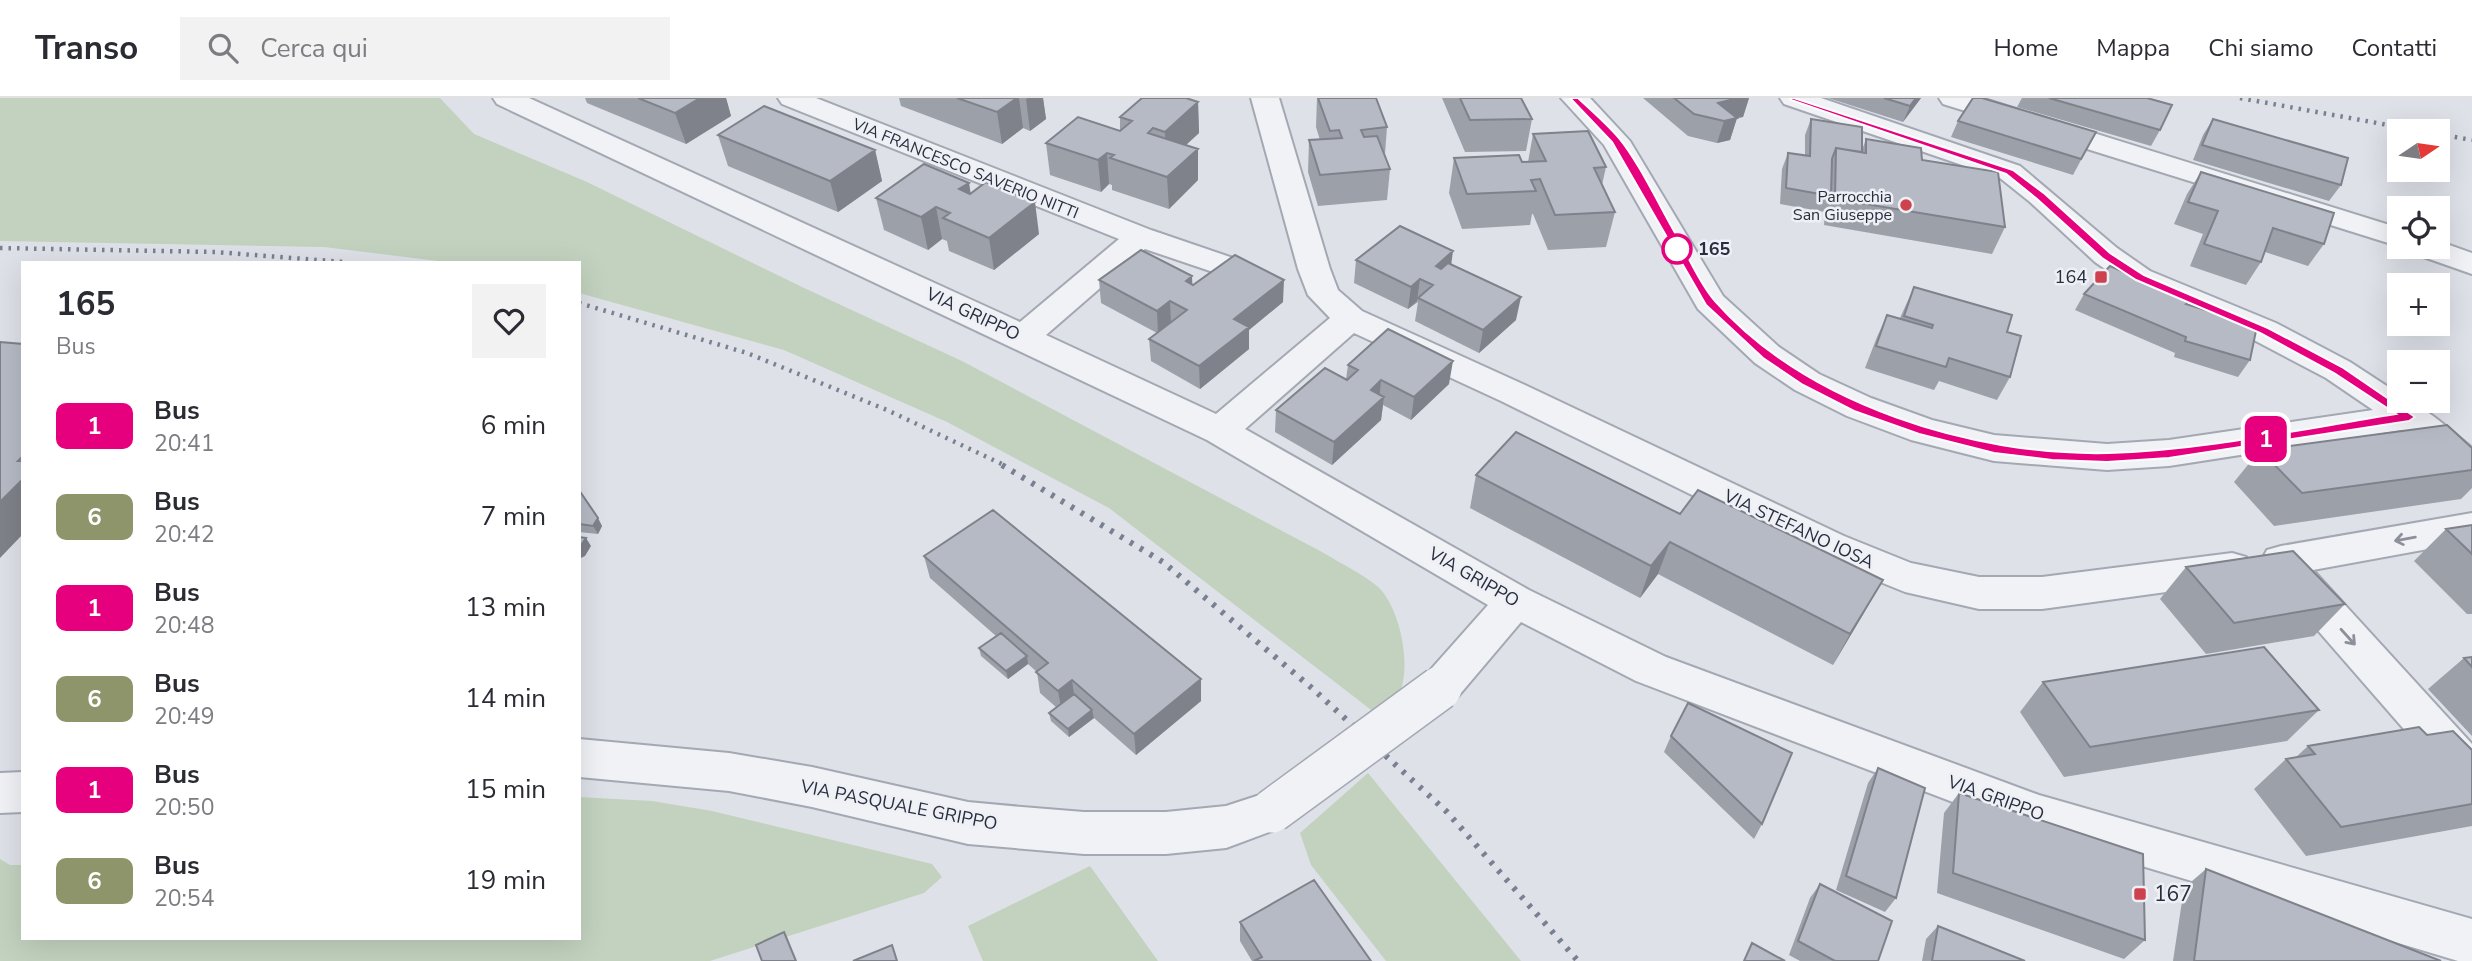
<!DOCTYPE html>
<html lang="it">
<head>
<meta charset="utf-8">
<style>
  :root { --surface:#fff; --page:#f2f2f3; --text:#2b2b33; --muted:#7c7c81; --line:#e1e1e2 }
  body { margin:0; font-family:"Nunito Sans",sans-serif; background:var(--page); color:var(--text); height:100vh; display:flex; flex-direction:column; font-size:26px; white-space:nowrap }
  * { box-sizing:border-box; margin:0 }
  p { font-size:23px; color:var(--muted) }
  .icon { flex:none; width:38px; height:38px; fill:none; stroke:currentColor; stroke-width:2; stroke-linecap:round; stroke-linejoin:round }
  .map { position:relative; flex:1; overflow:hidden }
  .side { position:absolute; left:21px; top:163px; width:560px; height:679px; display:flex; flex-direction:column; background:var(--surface); border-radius:0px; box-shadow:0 7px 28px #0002 }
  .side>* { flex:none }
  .badge { padding:0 14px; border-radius:10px; font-size:24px; line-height:46px }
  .needle { width:46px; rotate:77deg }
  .buttons { position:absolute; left:2387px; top:21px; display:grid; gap:14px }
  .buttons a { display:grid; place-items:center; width:63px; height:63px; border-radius:0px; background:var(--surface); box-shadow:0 7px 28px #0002; font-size:35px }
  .map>.badge { position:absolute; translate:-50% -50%; box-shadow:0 0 0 4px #fff }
  .round { display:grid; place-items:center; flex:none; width:74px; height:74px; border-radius:0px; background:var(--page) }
  .headline { display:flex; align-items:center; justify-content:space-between; height:119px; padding:0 35px }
  h1 { font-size:33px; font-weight:700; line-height:52px }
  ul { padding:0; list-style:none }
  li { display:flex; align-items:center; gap:21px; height:91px; padding:0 35px }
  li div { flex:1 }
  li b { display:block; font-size:26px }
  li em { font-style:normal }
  li .badge { min-width:77px; font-weight:700; text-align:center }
  header { display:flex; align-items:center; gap:42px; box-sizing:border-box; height:98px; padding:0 35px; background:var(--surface); border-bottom:2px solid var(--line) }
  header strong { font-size:33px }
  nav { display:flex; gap:38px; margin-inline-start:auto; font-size:24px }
  .search { width:490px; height:63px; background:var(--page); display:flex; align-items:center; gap:18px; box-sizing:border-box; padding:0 24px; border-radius:0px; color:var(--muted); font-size:26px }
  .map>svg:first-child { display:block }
</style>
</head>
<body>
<header>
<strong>Transo</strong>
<div class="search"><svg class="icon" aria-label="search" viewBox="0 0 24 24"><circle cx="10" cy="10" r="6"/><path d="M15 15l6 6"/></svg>Cerca qui</div>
<nav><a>Home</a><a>Mappa</a><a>Chi siamo</a><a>Contatti</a></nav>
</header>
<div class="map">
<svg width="2472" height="863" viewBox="0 0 2472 863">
  <rect width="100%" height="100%" fill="#dee1e8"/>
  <!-- green -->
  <path fill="#c3d2bf" d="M 0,0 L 440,0 L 474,36 L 587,84 L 802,189 L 962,263 L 1322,454 C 1340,465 1361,475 1377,488 C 1400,507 1414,574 1397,599 C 1393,606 1384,612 1379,618 L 1109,410 L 947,324 L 784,252 L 579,195 L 579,164 L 446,164 L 324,149 L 0,143 Z
    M 1368,675 L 1521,863 L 1386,863 L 1311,767 L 1300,735 Z
    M 579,699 L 652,703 L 712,713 L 932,766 L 942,779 L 924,795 L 710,863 L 0,863 L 0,761 L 10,767 L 23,767 L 23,840 L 579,840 Z
    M 1090,768 L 1158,863 L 983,863 L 968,828 Z"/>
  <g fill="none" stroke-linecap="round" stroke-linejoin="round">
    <!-- minor casing -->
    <g stroke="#a3a8b2" stroke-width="4">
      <path id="minor" d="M 493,0 L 529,0 L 1020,224 L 1119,141 L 782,6 L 778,0 L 816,0 L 1151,132 L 1233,160 L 1238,167 L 1233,174 L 1222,177 L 1145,151 L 1046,237 L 1216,316 L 1330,220 L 1308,197 L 1298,171 L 1251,0 L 1279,0 L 1330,171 L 1338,192 L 1362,213 L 1525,287 L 1844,438 L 1911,465 L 1979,479 L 2042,479 L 2232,455 L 2246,459 L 2252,470 L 2246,481 L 2232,485 L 2042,511 L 1979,511 L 1905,494 L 1816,458 L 1501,303 L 1354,235 L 1245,331 L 1529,492 L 1666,559 L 2039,697 L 2472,821 L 2472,863 L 2458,863 L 2039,737 L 1636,583 L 1521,524 L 1455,602 L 1440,608 L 1425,602 L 1419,590 L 1425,578 L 1488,507 L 1207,342 L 497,6 Z
        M 1561,0 L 1590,0 L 1630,43 L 1723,198 L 1779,249 L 1819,276 L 1871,300 L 1932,322 L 1994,337 L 2107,346 L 2169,342 L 2373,312 L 2326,280 L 2252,241 L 2128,187 L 2095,164 L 2030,104 L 2000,80 L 1784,6 L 1780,0 L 1821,0 L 2020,68 L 2117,150 L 2150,173 L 2276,225 L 2350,264 L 2399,296 L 2399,303 C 2422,303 2454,336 2472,350 L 2472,383 L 2459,379 L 2402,332 L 2169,368 L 2107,372 L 1994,363 L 1911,342 L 1847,318 L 1795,292 L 1755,265 L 1698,211 L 1604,47 Z
        M 1939,0 L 1981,0 L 2399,130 L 2401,149 L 1943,6 Z
        M 2438,143 L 2472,155 L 2472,176 L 2415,156 L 2410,149 L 2438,149 Z
        M 2472,415 L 2472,443 L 2313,472 L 2472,646 L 2472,696 L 2456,691 L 2267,474 L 2261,463 L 2267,452 L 2281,448 Z
        M 579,641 L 729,655 L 812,669 L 968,704 L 1022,709 L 1084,714 L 1166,714 L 1226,708 L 1272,693 L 1288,699 L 1295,713 L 1288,727 L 1226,750 L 1166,756 L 1084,756 L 968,746 L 812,709 L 729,693 L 579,679 Z
        M 23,674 L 23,714 L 0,715 L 0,675 Z"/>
    </g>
    <!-- minor -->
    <use href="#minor" fill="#f1f2f6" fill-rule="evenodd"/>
    <!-- rail-far1 -->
    <path stroke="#788091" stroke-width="4.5" stroke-dasharray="2.5 6" stroke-linecap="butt" d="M 2240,0 L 2421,33
      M 2438,36 L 2472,42
      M 0,150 L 215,154 L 344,164
      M 579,205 L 747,255 L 887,312 L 1006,368"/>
    <!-- rail -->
    <path stroke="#788091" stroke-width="6" stroke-dasharray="3.5 8" stroke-linecap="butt" d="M 1002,367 L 1163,464 L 1313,591 L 1447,714 L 1578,863"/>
    <!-- minor-bridge casing -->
    <g stroke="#a3a8b2" stroke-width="46" stroke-linecap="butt">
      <path id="minor-bridge" d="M 1272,713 L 1440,590"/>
    </g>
    <!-- minor-bridge -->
    <use href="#minor-bridge" stroke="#f1f2f6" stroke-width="43"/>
  </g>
  <!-- wall -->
  <path fill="#9ca0a9" d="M 585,0 L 726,0 L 731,18 L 686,46 L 587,5 Z
    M 899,0 L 1043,0 L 1046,21 L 1030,33 L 1023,30 L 1002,46 L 901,8 Z
    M 1317,0 L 1376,0 L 1387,29 L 1385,56 L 1390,71 L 1387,102 L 1318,108 L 1308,74 L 1309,42 L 1320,42 L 1316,29 Z
    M 1442,0 L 1521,0 L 1532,21 L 1526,53 L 1465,54 Z
    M 1643,0 L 1749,0 L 1743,19 L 1737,20 L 1730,42 L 1717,45 L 1688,38 Z
    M 1828,0 L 1921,0 L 1903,24 Z
    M 2022,0 L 2147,0 L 2160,32 L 2151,48 L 2017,9 Z
    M 1198,4 L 1199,35 L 1186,47 L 1198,82 L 1169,111 L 1112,92 L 1112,87 L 1109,86 L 1101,94 L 1050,77 L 1046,45 L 1120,33 L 1120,19 Z
    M 1811,21 L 1862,52 L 1866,41 L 1922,62 L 2005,129 L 1992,156 L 1824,127 L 1825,114 L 1780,106 L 1782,71 L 1788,55 L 1805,58 L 1805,37 Z
    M 2213,21 L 2341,87 L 2329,103 L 2193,62 L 2203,37 Z
    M 1958,23 L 2096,34 L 2073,77 L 1951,39 Z
    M 1533,36 L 1606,69 L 1602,87 L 1615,114 L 1606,149 L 1548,152 L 1533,116 L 1532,116 L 1530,127 L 1462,131 L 1449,95 L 1454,60 L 1528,64 Z
    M 718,37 L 875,52 L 882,83 L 838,114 L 728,68 Z
    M 2201,74 L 2324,146 L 2308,168 L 2265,154 L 2261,164 L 2246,187 L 2190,168 L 2203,136 L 2174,126 L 2187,96 Z
    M 969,85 L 970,95 L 1039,136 L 994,172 L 949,153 L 947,143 L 942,141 L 928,152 L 884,132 L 876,100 Z
    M 1356,162 L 1452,166 L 1516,222 L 1479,255 L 1415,223 L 1418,204 L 1408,211 L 1354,185 Z
    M 1192,178 L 1192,187 L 1283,204 L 1249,232 L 1249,251 L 1200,291 L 1151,263 L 1149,241 L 1157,235 L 1101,205 L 1099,182 Z
    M 1914,189 L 2007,234 L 2010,279 L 1997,302 L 1939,283 L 1934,292 L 1865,270 L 1877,239 L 1887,217 L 1900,220 Z
    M 2084,196 L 2187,206 L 2250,262 L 2238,279 L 2174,259 L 2175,255 L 2075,212 Z
    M 1348,267 L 1449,286 L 1411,322 L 1383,307 L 1381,322 L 1332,367 L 1275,334 L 1276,312 L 1346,281 Z
    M 1516,334 L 1865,513 L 1833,567 L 1658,476 L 1640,500 L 1470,410 L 1476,377 Z
    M 2260,352 L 2472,372 L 2472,390 L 2461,401 L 2274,428 L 2234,384 Z
    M 579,392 L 602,428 L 598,436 L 579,434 Z
    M 2472,427 L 2472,516 L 2467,516 L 2414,463 L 2446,431 Z
    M 924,458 L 1201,581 L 1201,603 L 1136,657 L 1094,620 L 1069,639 L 1051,623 L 1049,615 L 1056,609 L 1040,595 L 1037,574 L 1028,566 L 1008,581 L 981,558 L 979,550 L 996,538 L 930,480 Z
    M 2186,469 L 2345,506 L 2314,538 L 2206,556 L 2160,501 Z
    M 2472,559 L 2472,638 L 2428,591 L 2464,560 Z
    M 2043,584 L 2319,612 L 2287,643 L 2064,679 L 2020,614 Z
    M 2427,637 L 2472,652 L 2472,728 L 2306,758 L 2254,691 L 2286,661 L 2295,660 L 2308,648 Z
    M 1671,638 L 1762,726 L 1754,741 L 1664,654 Z
    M 1878,670 L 1896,800 L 1885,814 L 1836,792 L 1868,685 Z
    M 1959,695 L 2145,842 L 2124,861 L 1937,795 L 1944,715 Z
    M 2206,771 L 2441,863 L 2173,863 L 2184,790 Z
    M 1820,786 L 1878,863 L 1800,863 L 1789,857 L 1810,800 Z
    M 1240,824 L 1371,863 L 1252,863 L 1240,843 Z
    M 1938,828 L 2025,863 L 1922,863 L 1926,841 Z"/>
  <!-- shaded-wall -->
  <path fill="#7f828a" d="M 700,0 L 726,0 L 731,18 L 686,46 L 675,15 Z
    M 1017,0 L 1019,0 L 1023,30 L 1002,46 L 997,14 Z
    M 1028,0 L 1043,0 L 1046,21 L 1030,33 L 1026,1 Z
    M 1738,0 L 1749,0 L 1743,19 L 1737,20 L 1730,42 L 1717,45 L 1724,23 L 1718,5 Z
    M 1916,0 L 1921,0 L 1903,24 L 1910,8 Z
    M 1198,4 L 1199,35 L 1166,65 L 1165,34 Z
    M 1198,51 L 1198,82 L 1169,111 L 1167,79 Z
    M 875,52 L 882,83 L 838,114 L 830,83 Z
    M 1107,55 L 1109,86 L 1101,94 L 1098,62 Z
    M 969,85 L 974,116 L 959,91 Z
    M 1035,104 L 1039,136 L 994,172 L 989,140 Z
    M 936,109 L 942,141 L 928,152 L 921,119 Z
    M 1453,153 L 1450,176 L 1436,168 Z
    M 1192,178 L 1193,201 L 1186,183 Z
    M 1420,181 L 1417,203 L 1408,211 L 1411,189 Z
    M 1284,182 L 1283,204 L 1249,232 L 1249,251 L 1200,291 L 1199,268 L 1234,221 Z
    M 1521,199 L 1516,222 L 1479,255 L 1483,232 Z
    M 1170,203 L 1171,226 L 1158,236 L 1157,213 Z
    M 1453,263 L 1449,286 L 1411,322 L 1414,299 Z
    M 1381,282 L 1379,304 L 1384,299 L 1381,322 L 1332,367 L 1334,344 L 1371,292 Z
    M 23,381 L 23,436 L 0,460 L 0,404 Z
    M 598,420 L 602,428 L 598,436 L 593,428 Z
    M 586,440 L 591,448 L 585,458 L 579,461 L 579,450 Z
    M 1670,444 L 1658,476 L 1640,500 L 1651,468 Z
    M 1883,482 L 1865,513 L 1833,567 L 1850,536 Z
    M 1027,558 L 1028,566 L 1008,581 L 1006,573 Z
    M 1201,581 L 1201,603 L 1136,657 L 1134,636 Z
    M 1072,582 L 1075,604 L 1062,614 L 1058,593 Z
    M 1092,612 L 1094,620 L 1069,639 L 1068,631 Z"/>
  <!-- building -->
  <path fill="#b5bac5" stroke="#7f828a" stroke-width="2" d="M 638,0 L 700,0 L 675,15 Z
    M 957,0 L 1017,0 L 997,14 Z
    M 1142,0 L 1186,0 L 1198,4 L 1165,34 L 1153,30 L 1148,35 L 1198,51 L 1167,79 L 1110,60 L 1114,57 L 1107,55 L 1098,62 L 1046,45 L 1078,19 L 1120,33 L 1132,23 L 1120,19 Z
    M 1318,0 L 1376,0 L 1387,29 L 1361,32 L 1364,39 L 1377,38 L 1390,71 L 1320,77 L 1309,42 L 1342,40 L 1339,32 L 1330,33 Z
    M 1460,0 L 1521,0 L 1532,21 L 1470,22 Z
    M 1674,0 L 1738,0 L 1718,5 L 1737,20 L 1724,23 L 1694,16 Z
    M 1884,0 L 1916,0 L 1910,8 Z
    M 1973,0 L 1982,0 L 2096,34 L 2081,61 L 1958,23 Z
    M 2049,0 L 2147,0 L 2172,7 L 2160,32 Z
    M 764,8 L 875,52 L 830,83 L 718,37 Z
    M 1811,21 L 1862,29 L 1862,54 L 1836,50 L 1832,61 L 1831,98 L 1786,90 L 1788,55 L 1810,58 Z
    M 2213,21 L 2348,60 L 2341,87 L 2202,47 Z
    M 1588,33 L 1606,69 L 1594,70 L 1615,114 L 1555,117 L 1540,81 L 1531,82 L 1536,93 L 1467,96 L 1454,60 L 1519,57 L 1522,64 L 1546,63 L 1533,36 Z
    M 1866,41 L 1921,50 L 1922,62 L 1998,74 L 2005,129 L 1835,101 L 1836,50 L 1866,55 Z
    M 924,66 L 969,85 L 959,91 L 970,96 L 986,84 L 1035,104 L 989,140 L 943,120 L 950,115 L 936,109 L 921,119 L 876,100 Z
    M 2201,74 L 2334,115 L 2324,146 L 2273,130 L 2261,164 L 2204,146 L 2218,113 L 2188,104 Z
    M 1400,128 L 1453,153 L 1436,168 L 1441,171 L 1448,165 L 1521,199 L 1483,232 L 1418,200 L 1433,187 L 1420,181 L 1411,189 L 1356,162 Z
    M 1141,152 L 1192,178 L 1186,183 L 1193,187 L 1235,157 L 1284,182 L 1234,221 L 1249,229 L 1199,268 L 1149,241 L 1187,212 L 1170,203 L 1157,213 L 1099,182 Z
    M 2110,168 L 2190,202 L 2186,206 L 2257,228 L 2250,262 L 2185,243 L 2186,239 L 2084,196 Z
    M 1914,189 L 2012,217 L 2007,234 L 2021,238 L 2010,279 L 1949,260 L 1946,269 L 1876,248 L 1887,217 L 1932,230 L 1933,227 L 1904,218 Z
    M 1388,231 L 1453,263 L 1414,299 L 1381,282 L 1371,292 L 1384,299 L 1334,344 L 1276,312 L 1325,270 L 1347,282 L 1358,272 L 1348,267 Z
    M 0,244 L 23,246 L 23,358 L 18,363 L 23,363 L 23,381 L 0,404 Z
    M 2447,327 L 2472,350 L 2472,372 L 2302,395 L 2260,352 Z
    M 1516,334 L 1680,416 L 1698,392 L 1883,482 L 1850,536 L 1670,444 L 1651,468 L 1476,377 Z
    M 579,392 L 598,420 L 593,428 L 579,426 Z
    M 993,412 L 1201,581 L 1134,636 L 1072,582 L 1058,593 L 1036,574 L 1048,565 L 924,458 Z
    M 2472,427 L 2472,456 L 2446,431 Z
    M 579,439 L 586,440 L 579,450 Z
    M 2293,453 L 2345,506 L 2234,525 L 2186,469 Z
    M 1001,535 L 1027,558 L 1006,573 L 979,550 Z
    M 2264,549 L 2319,612 L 2090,649 L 2043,584 Z
    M 2472,559 L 2472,569 L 2464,560 Z
    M 1074,596 L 1092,612 L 1068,631 L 1049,615 Z
    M 1688,605 L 1792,655 L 1762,726 L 1671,638 Z
    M 2419,629 L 2427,637 L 2453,633 L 2472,652 L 2472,706 L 2341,729 L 2286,661 L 2315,656 L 2308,648 Z
    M 1878,670 L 1925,690 L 1896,800 L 1846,778 Z
    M 1959,695 L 2143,756 L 2145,842 L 1953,775 Z
    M 2206,771 L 2441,863 L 2194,863 Z
    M 1314,782 L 1371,863 L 1254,863 L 1262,859 L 1240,824 Z
    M 1820,786 L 1892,823 L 1878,863 L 1835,863 L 1798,843 Z
    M 1938,828 L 2025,863 L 1932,863 Z
    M 784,834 L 796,863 L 762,863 L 756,847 Z
    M 1752,845 L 1785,863 L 1744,863 Z
    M 892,847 L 897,863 L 853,863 Z"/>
  <!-- one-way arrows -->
  <defs><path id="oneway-shaft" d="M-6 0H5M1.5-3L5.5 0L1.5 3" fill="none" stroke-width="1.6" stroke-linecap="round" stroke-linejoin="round" transform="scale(1.75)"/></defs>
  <g stroke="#8c909a">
    <use href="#oneway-shaft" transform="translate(2405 441) rotate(170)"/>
    <use href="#oneway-shaft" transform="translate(2348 539) rotate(48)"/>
  </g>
  <!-- line -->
  <path fill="#e6007e" stroke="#fff" stroke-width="2" d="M 1570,0 L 1578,0 C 1591,12 1606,25 1619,40 C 1639,64 1661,111 1678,140 C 1689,160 1700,186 1715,203 C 1807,307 1973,358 2108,355 C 2205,352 2301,331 2396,316 L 2334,275 L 2260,235 L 2136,182 L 2102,160 L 2037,101 L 2006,76 L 1791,2 L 1790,0 L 1794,0 L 2013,72 L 2045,96 L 2110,155 L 2144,177 L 2268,230 L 2342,269 L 2415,319 L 2409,323 L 2169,360 L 2107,364 L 2052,362 L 1994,355 L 1919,336 L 1854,313 L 1803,287 L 1763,260 L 1706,207 L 1612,44 Z"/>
  <!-- markers -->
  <g fill="#ce424f" stroke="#eef0f5" stroke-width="2.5">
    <circle cx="1906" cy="107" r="7"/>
    <rect x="2094" y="172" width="14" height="14" rx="3.5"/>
    <rect x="2133" y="789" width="14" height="14" rx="3.5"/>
  </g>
  <circle fill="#fff" stroke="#e6007e" stroke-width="3.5" cx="1677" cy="151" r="14"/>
  <g text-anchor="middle" stroke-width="5" stroke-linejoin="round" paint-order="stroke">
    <!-- far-street labels -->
    <g font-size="16" fill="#272f3f" stroke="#eef0f5">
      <text transform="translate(966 70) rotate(22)" y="6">VIA FRANCESCO SAVERIO NITTI</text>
    </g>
    <!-- far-poi labels -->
    <g font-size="16" fill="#272f3f" stroke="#eef0f5" text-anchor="end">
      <text x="1892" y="104">Parrocchia<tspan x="1892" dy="18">San Giuseppe</tspan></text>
    </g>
    <!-- stop labels -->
    <g font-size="18" font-weight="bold" fill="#272f3f" stroke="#eef0f5" text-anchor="start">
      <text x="1698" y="157">165</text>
    </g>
    <!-- poi labels -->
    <g font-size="18" fill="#272f3f" stroke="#eef0f5" text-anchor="end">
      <text x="2087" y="185">164</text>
    </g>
    <!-- street labels -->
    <g font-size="18" fill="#272f3f" stroke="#eef0f5">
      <text transform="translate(973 216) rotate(25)" y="6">VIA GRIPPO</text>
      <text transform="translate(1799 431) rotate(25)" y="6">VIA STEFANO IOSA</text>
      <text transform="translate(1474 479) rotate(30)" y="6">VIA GRIPPO</text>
      <text transform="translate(1996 700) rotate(20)" y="6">VIA GRIPPO</text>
      <text transform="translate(899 707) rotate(11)" y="6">VIA PASQUALE GRIPPO</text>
    </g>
    <!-- near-poi labels -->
    <g font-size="21" fill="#272f3f" stroke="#eef0f5" text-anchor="start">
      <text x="2154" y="803">167</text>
    </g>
  </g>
</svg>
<div class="buttons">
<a><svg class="needle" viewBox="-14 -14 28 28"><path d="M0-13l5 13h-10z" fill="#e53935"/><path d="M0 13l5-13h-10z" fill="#7c7c81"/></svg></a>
<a><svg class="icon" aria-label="locate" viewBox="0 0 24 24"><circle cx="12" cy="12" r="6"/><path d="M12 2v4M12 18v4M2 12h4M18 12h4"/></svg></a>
<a>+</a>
<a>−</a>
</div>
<b class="badge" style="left:2266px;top:341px;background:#e6007e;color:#fff">1</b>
<section class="side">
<div class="headline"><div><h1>165</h1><p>Bus</p></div><a class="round"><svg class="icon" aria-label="heart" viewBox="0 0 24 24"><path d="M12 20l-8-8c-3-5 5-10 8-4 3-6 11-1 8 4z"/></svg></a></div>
<ul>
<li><span class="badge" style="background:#e6007e;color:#fff">1</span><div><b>Bus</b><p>20:41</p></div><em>6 min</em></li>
<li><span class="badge" style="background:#8e956b;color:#fff">6</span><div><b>Bus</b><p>20:42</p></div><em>7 min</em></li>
<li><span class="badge" style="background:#e6007e;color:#fff">1</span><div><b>Bus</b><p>20:48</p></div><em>13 min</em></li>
<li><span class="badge" style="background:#8e956b;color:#fff">6</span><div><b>Bus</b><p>20:49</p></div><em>14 min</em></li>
<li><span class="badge" style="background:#e6007e;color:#fff">1</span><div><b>Bus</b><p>20:50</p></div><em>15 min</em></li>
<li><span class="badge" style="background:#8e956b;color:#fff">6</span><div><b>Bus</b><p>20:54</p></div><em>19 min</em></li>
</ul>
</section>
</div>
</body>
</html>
